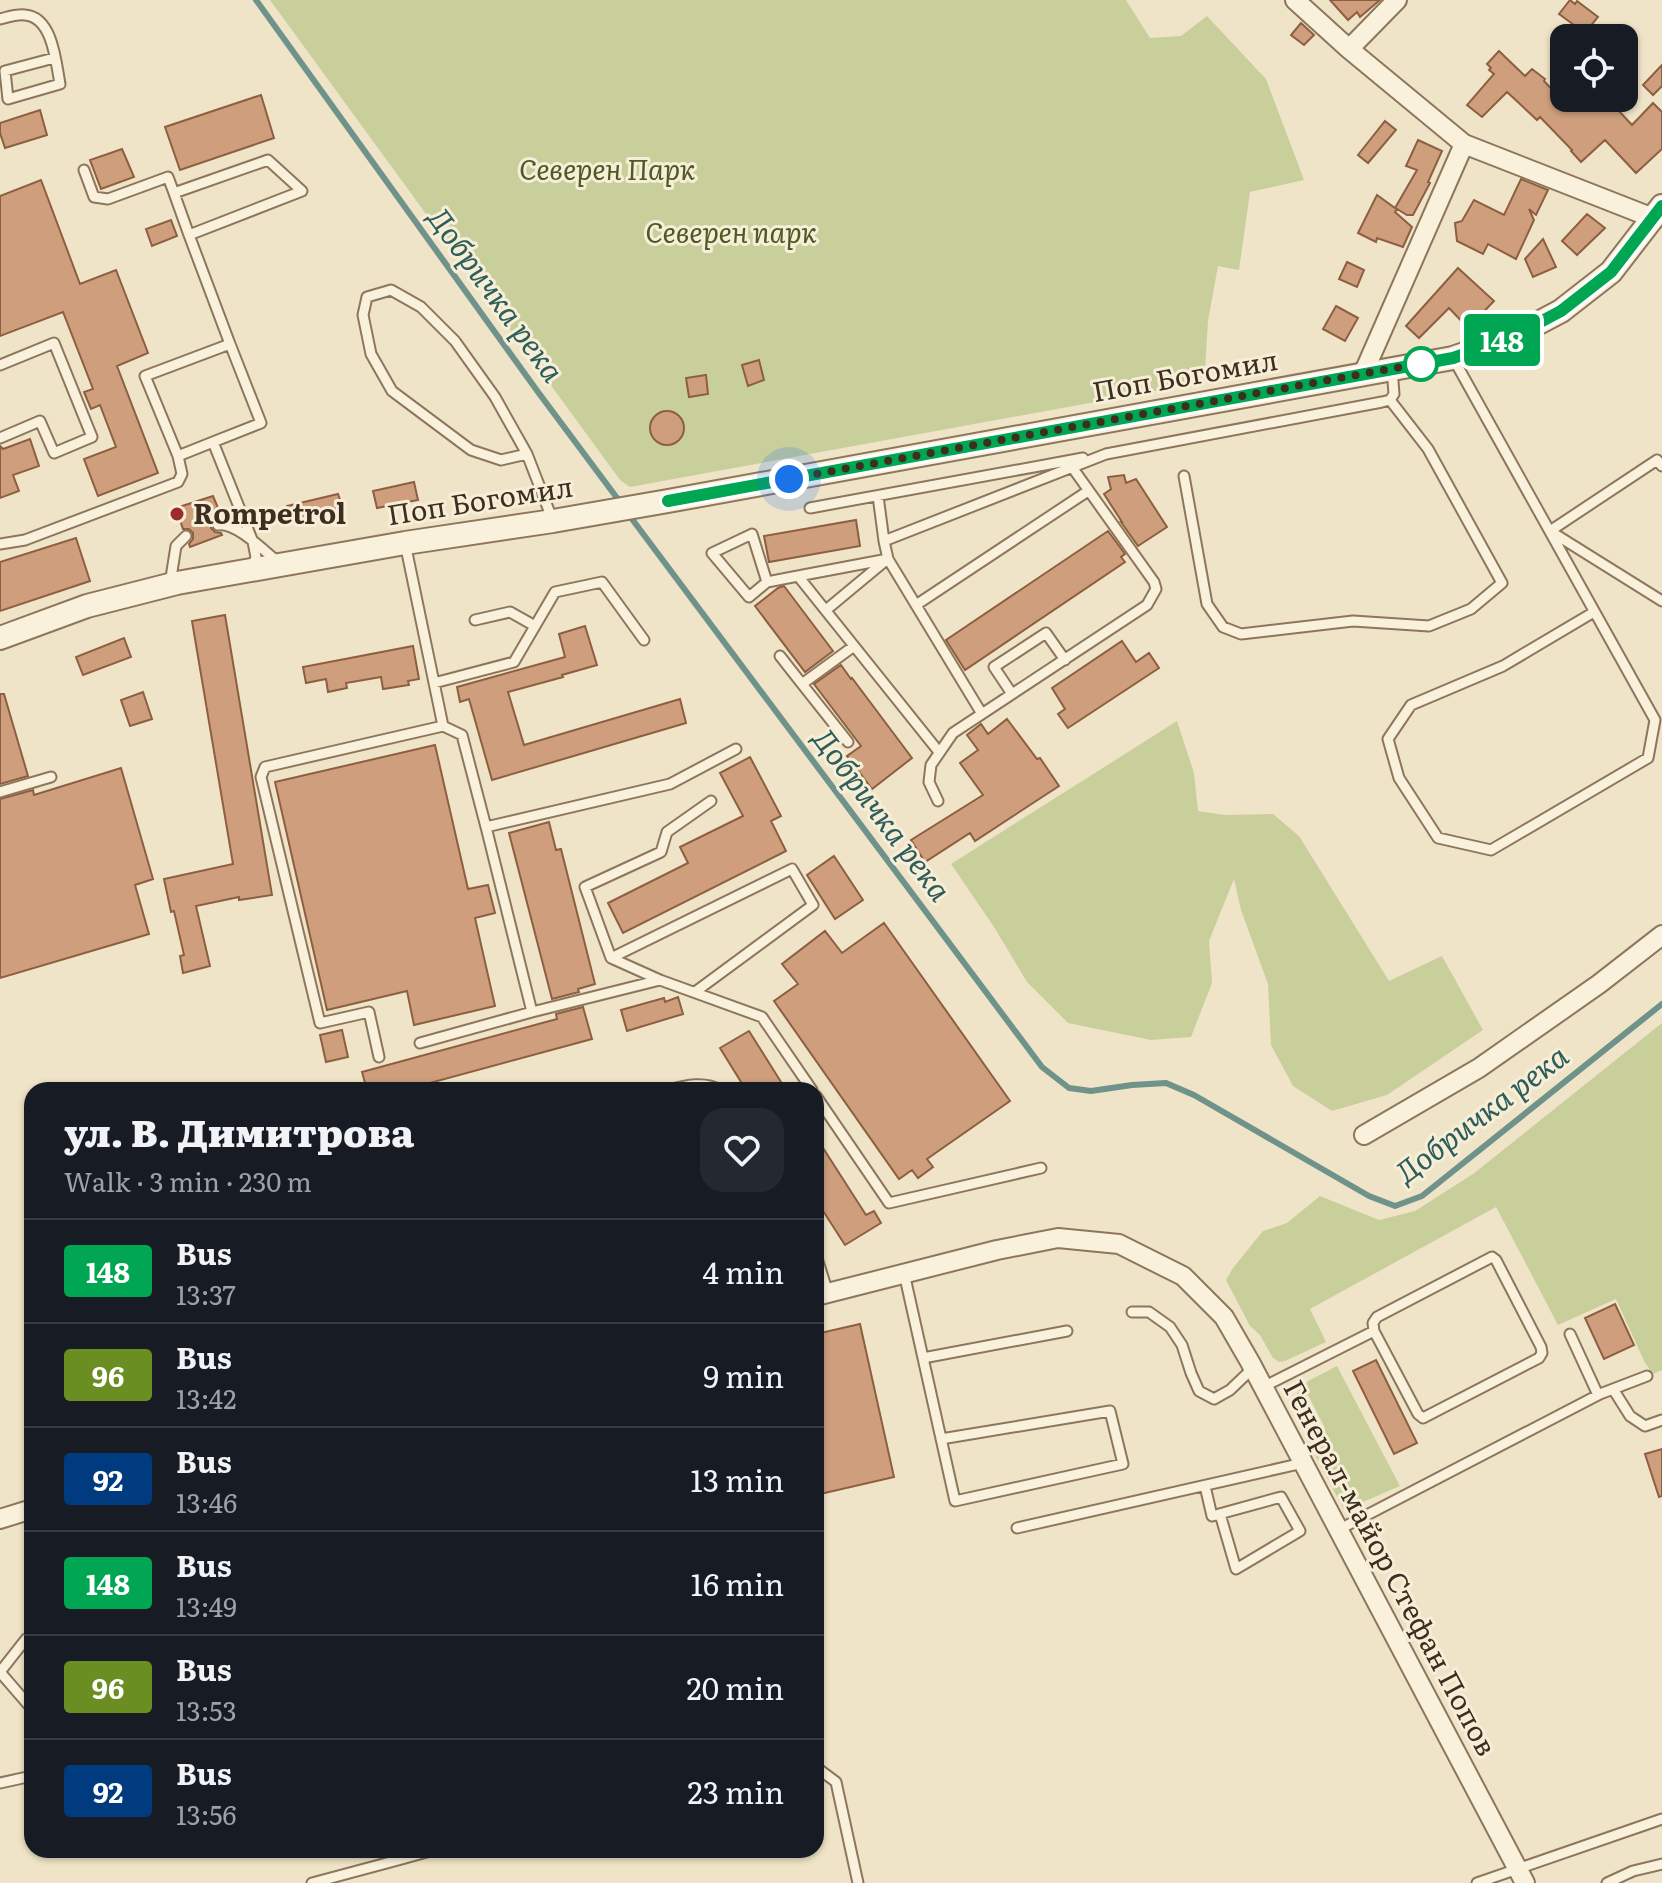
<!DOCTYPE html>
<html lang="en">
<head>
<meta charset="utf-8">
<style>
  :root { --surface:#171b24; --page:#242831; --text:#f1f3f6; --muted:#9ea1a6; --line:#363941 }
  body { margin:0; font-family:Literata,serif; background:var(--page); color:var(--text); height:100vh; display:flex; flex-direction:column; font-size:30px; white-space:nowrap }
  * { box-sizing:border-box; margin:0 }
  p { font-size:26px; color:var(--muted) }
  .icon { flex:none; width:44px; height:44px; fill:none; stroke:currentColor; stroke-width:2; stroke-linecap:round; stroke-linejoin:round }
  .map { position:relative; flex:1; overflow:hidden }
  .sheet { position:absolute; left:24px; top:1082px; width:800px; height:776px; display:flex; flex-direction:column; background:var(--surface); border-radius:24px; box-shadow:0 2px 6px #0004 }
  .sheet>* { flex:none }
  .badge { padding:0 16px; border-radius:6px; font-size:28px; line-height:52px }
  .fabs { position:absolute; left:1550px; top:24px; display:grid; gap:16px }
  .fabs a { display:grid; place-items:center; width:88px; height:88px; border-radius:16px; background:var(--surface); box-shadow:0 2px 6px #0004; font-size:40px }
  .you { position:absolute; width:40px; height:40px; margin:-20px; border:6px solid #fff; border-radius:50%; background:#1a73e8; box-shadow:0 0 0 12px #1a73e833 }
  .map>.badge { position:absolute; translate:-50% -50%; box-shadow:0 0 0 4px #fff }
  .round { display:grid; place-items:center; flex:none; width:84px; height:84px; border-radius:24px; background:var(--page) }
  .overview { display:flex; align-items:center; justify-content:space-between; height:136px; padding:0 40px }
  h1 { font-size:38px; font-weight:800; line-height:60px }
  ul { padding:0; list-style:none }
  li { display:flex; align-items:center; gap:24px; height:104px; padding:0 40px; border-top:2px solid var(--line) }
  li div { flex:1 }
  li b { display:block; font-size:30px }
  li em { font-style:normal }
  li .badge { min-width:88px; font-weight:700; text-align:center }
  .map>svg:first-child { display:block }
</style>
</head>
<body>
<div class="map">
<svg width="1662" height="1883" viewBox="0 0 1662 1883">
  <rect width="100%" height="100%" fill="#f0e4c8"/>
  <!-- green -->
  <path fill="#c9cf9b" d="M 270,0 L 1126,0 L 1150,38 L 1181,36 L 1207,16 L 1266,79 L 1304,180 L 1250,192 L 1239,270 L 1218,266 L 1208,321 L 1205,370 L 1199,383 L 630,487 L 620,480 Z
    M 1177,721 L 1194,773 L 1198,811 L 1225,815 L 1273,814 L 1299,836 L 1389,981 L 1442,956 L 1483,1030 L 1387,1095 L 1332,1111 L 1293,1086 L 1271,1045 L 1268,984 L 1241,910 L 1234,879 L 1209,941 L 1212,983 L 1191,1037 L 1151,1040 L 1068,1023 L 1027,982 L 994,927 L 951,864 Z
    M 1662,1023 L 1662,1370 L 1653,1374 L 1645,1363 L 1616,1299 L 1558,1325 L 1496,1207 L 1310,1309 L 1326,1342 L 1285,1361 L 1279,1362 L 1273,1358 L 1260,1335 L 1250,1326 L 1226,1280 L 1233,1268 L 1263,1231 L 1287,1223 L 1320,1196 L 1379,1220 L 1415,1211 L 1473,1174 Z
    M 1337,1366 L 1400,1486 L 1344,1510 L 1306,1438 L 1325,1428 L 1308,1395 L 1297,1400 L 1297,1393 L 1308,1381 Z"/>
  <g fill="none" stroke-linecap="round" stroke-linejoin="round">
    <!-- stream -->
    <path stroke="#6f938a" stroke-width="6" d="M 256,0 L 538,392 L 620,502
      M 629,515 L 1042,1067 L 1069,1088 L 1091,1091 L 1132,1085 L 1166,1083 L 1194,1095 L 1369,1196 L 1395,1206 L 1422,1196 L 1662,1004"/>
  </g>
  <!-- building -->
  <path fill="#cf9f7d" stroke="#8d5f41" stroke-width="2" d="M 1330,0 L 1380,0 L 1360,17 L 1357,12 L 1348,20 Z
    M 1570,0 L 1575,4 L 1577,1 L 1598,17 L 1585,33 L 1559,14 Z
    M 1301,23 L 1314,35 L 1304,45 L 1291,35 Z
    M 1499,51 L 1525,76 L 1532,69 L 1545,79 L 1544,81 L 1560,98 L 1607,98 L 1632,125 L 1653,103 L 1662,112 L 1662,149 L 1636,173 L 1605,140 L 1581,162 L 1571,151 L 1572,150 L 1540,117 L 1537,120 L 1507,92 L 1482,117 L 1467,105 L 1494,74 L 1489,70 L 1491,68 L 1487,64 Z
    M 1662,65 L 1662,86 L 1653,95 L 1643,85 Z
    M 261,95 L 274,138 L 180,170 L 165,127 Z
    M 40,110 L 47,135 L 5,148 L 0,133 L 0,123 Z
    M 1385,121 L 1396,130 L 1368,163 L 1358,155 Z
    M 1418,140 L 1442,151 L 1428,182 L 1430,183 L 1413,215 L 1407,215 L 1397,209 L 1395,212 L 1412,227 L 1403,247 L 1377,238 L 1376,242 L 1358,233 L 1377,195 L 1395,208 L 1417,170 L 1406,166 Z
    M 122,149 L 134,177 L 101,189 L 90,160 Z
    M 1521,179 L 1548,190 L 1536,215 L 1529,209 L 1534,220 L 1516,259 L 1488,244 L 1483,254 L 1457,241 L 1455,223 L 1462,221 L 1474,200 L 1504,215 Z
    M 41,180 L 80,284 L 116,270 L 148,353 L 117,366 L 158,473 L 98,496 L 84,459 L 116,447 L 100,405 L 91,409 L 84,392 L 93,389 L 63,312 L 0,336 L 0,196 Z
    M 1587,214 L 1605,228 L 1577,255 L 1562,241 Z
    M 171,220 L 177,236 L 152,246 L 146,229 Z
    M 1543,239 L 1556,267 L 1533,277 L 1525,259 Z
    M 1347,262 L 1364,270 L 1357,287 L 1339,279 Z
    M 1458,268 L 1494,301 L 1468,328 L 1449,308 L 1419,338 L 1406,326 Z
    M 1336,306 L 1358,318 L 1345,341 L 1323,329 Z
    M 759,360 L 764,380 L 748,386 L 742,365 Z
    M 706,375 L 708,394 L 689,397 L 686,378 Z
    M650 428a17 17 0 1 1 34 0a17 17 0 1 1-34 0Z
    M 30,439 L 39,466 L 13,475 L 19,491 L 0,498 L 0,446 L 3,449 Z
    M 1124,475 L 1126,483 L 1136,479 L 1167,527 L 1138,546 L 1121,522 L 1122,522 L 1104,494 L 1111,489 L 1108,477 Z
    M 414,482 L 418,500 L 377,508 L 373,491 Z
    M 338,494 L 343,508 L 290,521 L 287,506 Z
    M 213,496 L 218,508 L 213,510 L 216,518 L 211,522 L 211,528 L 215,532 L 221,533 L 222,535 L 190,547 L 189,544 L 193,539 L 193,533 L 189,529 L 183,529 L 176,508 Z
    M 856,520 L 860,546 L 769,562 L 764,536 Z
    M 1108,531 L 1125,554 L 1121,557 L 1125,562 L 965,670 L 946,640 Z
    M 76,538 L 90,581 L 0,611 L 0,562 Z
    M 784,586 L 833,651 L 805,672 L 755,606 L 778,588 Z
    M 225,615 L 272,895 L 239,900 L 239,897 L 196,906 L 210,966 L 183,973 L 180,956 L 184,955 L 174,911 L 171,912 L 164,879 L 233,864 L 192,621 Z
    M 585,626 L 597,665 L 562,675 L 563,677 L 508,692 L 524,745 L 680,699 L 686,723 L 492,780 L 469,699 L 460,702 L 457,687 L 565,657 L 559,634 Z
    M 124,638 L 131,657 L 83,675 L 76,657 Z
    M 1122,641 L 1136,662 L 1149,653 L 1159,668 L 1068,728 L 1058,714 L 1065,709 L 1052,688 Z
    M 413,646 L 419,679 L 408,681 L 409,685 L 383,689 L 381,677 L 346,683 L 347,688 L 328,692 L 326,679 L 306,683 L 303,667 Z
    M 841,665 L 851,679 L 852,678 L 912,758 L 872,789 L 847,756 L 861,746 L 814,684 Z
    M 143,692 L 152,719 L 130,726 L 121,700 Z
    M 0,694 L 4,694 L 28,776 L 0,784 Z
    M 1007,719 L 1037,759 L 1040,758 L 1059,786 L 975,841 L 970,833 L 925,862 L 911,840 L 983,795 L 960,763 L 978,750 L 967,735 L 981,724 L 988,734 Z
    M 435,745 L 468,889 L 488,885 L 495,913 L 475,918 L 495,1006 L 414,1025 L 407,991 L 327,1010 L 275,782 Z
    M 750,757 L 781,816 L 771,821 L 786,851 L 623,933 L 608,903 L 688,863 L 680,847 L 743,816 L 720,773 Z
    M 121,768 L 153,879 L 135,885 L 149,934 L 0,978 L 0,799 L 33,790 L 34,795 Z
    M 549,822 L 556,850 L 561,849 L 595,984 L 578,989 L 579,992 L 552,999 L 509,833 Z
    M 834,856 L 863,900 L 835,919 L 807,875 Z
    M 884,923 L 1010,1101 L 927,1159 L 933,1167 L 918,1178 L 912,1170 L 899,1179 L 774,1001 L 798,984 L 782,964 L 825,931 L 842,953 Z
    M 678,997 L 683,1014 L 627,1031 L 621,1010 L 664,998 L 665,1002 Z
    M 583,1007 L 592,1039 L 404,1090 L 367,1090 L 362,1072 L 557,1019 L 556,1014 Z
    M 342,1030 L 348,1057 L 326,1062 L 320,1035 Z
    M 749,1031 L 786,1090 L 746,1090 L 720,1048 Z
    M 816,1137 L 866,1215 L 874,1211 L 881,1223 L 845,1245 L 816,1200 Z
    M 1615,1304 L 1634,1345 L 1604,1359 L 1585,1318 Z
    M 860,1324 L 894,1477 L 816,1495 L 816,1334 Z
    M 1376,1360 L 1417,1443 L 1394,1454 L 1353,1371 Z
    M 1662,1449 L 1662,1496 L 1659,1497 L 1645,1454 Z"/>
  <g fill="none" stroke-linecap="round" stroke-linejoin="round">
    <!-- service casing -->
    <g stroke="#8d765c" stroke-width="13">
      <path id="service" d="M 0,19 C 8,17 17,14 25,15 C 53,17 56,63 60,84 L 8,99 L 5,71 L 54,58
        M 84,170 L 94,197 L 108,199 L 168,177 L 174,193 L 268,160 L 302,191 L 189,235 L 230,344 L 145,376 L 178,456 L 213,442 L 253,542 L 256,557 L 252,568
        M 174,193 L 189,235
        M 1453,358 L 1655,720 L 1648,758 L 1491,850 L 1438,838 L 1399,778 L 1388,739 L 1411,705 L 1503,666 L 1594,612
        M 0,365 L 54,343 L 92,437 L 54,453 L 40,421 L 0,438
        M 213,442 L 261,423 L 230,344
        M 527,454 L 501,460 L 471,450 L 392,391 L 371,354 L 363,315 L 367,297 L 391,290 L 421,307 L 455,341 L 495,397 L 527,454 L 553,521
        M 1662,466 L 1657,460 L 1550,531 L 1662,601
        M 1184,476 L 1207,604 L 1223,627 L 1241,634 L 1353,621 L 1429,626 L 1471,609 L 1502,583 L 1428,449 L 1390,400
        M 878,496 L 884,541
        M 810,508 L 1083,458
        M 218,525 C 236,522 264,551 278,562
        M 0,544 L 25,540 L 178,482 L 182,474 L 178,456
        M 888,559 L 798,576 L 939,752
        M 767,582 L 752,534 L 712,553 L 749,597 L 767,582 L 798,576
        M 170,584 L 176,546 L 186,536
        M 916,605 L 1088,491
        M 826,610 L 885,561
        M 475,620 L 510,612 L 535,626
        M 780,656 L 802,684
        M 434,683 L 514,662 L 555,592 L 602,582 L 644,640
        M 1012,694 L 994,667 L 1046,633 L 1065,660
        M 982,714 L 888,559 L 884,541 L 1106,454 L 1382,402 L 1390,400 L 1394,394 L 1392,369
        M 443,726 L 462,735 L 486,827 L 670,784 L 736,749
        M 848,742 L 802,684 L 854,646
        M 0,792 L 51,777
        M 938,801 L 929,782 L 931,765 L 953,733 L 1147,605 L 1156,589 L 1154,582 L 1072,467
        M 611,958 L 660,980
        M 695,992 L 813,905 L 792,869 L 611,958 L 585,887 L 661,852 L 667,832 L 711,801
        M 532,1012 L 660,980 L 762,1017 L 812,1090
        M 420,1043 L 532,1012 L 486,827
        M 379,1057 L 369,1012 L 320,1023 L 261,777 L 265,767 L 443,726 L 405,543
        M 669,1090 C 686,1085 705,1081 720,1090
        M 816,1096 L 889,1203 L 1041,1168
        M 816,1255 L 828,1293
        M 904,1273 L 955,1501 L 1123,1464 L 1110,1411 L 941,1439
        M 1132,1312 L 1149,1312 L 1170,1327 L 1182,1345 L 1191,1373 L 1199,1391 L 1214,1399 L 1230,1390 L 1253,1368
        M 1570,1334 L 1598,1395
        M 923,1358 L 1067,1331
        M 1263,1387 L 1374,1331 L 1418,1414 L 1423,1418 L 1539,1358 L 1542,1353 L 1541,1347 L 1496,1260 L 1492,1257 L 1377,1317 L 1373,1323 L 1374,1331
        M 1613,1389 L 1630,1416 L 1645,1426 L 1662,1420
        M 1205,1486 L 1212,1516 L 1281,1497 L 1300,1531 L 1236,1569 L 1220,1514
        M 1017,1528 L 1303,1463
        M 1338,1530 L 1600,1394 L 1647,1376
        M 32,1636 L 26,1639 L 0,1672 L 32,1709
        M 816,1767 L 836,1782 L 858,1883
        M 0,1783 L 32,1776
        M 395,1850 L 398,1860 L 434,1850
        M 312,1883 L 398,1860
        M 1477,1883 L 1662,1819
        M 1607,1883 L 1633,1871 L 1662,1864"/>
    </g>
    <!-- minor casing -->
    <g stroke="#8d765c" stroke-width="22">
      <path id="minor" d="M 1295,0 L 1349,49 L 1464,144 L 1653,218
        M 1349,49 L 1397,0
        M 1363,374 L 1464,144
        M 1364,1135 L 1479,1068 L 1599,984 L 1662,935
        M 816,1296 L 997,1250 L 1058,1238 L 1119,1244 L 1183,1276 L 1224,1317 L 1250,1362 L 1525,1883
        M 0,1519 L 32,1509"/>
    </g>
    <!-- tertiary casing -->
    <g stroke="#8d765c" stroke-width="26">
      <path id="tertiary" d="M 0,638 L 87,606 L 177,583 L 405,543 L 553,521 L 668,501 L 1453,358 L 1510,338 L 1561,311 L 1611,272 L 1662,206"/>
    </g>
    <!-- service -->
    <use href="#service" stroke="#faf1dc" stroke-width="9"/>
    <!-- minor -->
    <use href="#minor" stroke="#faf1dc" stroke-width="18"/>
    <!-- tertiary -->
    <use href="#tertiary" stroke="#faf1dc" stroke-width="22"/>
  </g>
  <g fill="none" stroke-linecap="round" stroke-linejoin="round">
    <!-- line casing -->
    <g stroke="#fff" stroke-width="18">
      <path id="line" d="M 668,501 L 1453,358 L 1510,338 L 1561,311 L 1611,272 L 1662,206"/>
    </g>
    <!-- line -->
    <use href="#line" stroke="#00a651" stroke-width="12"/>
    <!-- walk -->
    <path stroke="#3d2e20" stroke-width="8" stroke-dasharray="0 14.4" d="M 789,479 L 1422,363 L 1421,364"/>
  </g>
  <!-- markers -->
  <circle fill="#fff" stroke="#00a651" stroke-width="4" cx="1421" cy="364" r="16"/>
  <circle fill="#9e2a2b" stroke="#f7eed8" stroke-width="3" cx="177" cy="514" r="8"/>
  <g text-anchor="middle" stroke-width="6" stroke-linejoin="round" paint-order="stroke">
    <!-- park labels -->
    <g font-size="28" font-style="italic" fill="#4d5a26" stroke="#f7eed8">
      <text x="607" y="180">Северен Парк</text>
      <text x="731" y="243">Северен парк</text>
    </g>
    <!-- street labels -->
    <g font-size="28" fill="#3d2e20" stroke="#f7eed8">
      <text transform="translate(1185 376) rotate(-10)" y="10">Поп Богомил</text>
      <text transform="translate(480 501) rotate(-9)" y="10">Поп Богомил</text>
      <text transform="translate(1390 1568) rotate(62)" y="10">Генерал-майор Стефан Попов</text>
    </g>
    <!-- poi labels -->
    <g font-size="28" font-weight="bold" fill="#3d2e20" stroke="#f7eed8" text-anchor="start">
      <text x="193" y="524">Rompetrol</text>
    </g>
    <!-- water labels -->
    <g font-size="30" font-style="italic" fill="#2f5d5a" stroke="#f7eed8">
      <text transform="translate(495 295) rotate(54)" y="10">Добричка река</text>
      <text transform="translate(881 815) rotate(53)" y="10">Добричка река</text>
      <text transform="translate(1482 1115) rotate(-37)" y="10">Добричка река</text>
    </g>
  </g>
</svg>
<div class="fabs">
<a><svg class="icon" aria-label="locate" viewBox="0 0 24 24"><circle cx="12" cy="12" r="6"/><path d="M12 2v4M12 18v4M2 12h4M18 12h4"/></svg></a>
</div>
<div class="you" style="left:789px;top:479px"></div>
<b class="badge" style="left:1502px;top:340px;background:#00a651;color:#fff">148</b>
<section class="sheet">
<div class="overview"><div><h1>ул. В. Димитрова</h1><p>Walk · 3 min · 230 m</p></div><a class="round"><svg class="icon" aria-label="heart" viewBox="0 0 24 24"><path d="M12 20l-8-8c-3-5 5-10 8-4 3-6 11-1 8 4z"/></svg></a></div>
<ul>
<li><span class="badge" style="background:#00a651;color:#fff">148</span><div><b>Bus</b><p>13:37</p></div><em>4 min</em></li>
<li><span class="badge" style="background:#6b8e23;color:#fff">96</span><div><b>Bus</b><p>13:42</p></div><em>9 min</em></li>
<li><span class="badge" style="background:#003b80;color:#fff">92</span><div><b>Bus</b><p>13:46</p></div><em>13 min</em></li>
<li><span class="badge" style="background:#00a651;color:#fff">148</span><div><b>Bus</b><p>13:49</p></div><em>16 min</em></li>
<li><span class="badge" style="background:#6b8e23;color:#fff">96</span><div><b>Bus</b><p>13:53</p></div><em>20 min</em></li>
<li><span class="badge" style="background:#003b80;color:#fff">92</span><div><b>Bus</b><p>13:56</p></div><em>23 min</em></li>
</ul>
</section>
</div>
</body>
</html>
